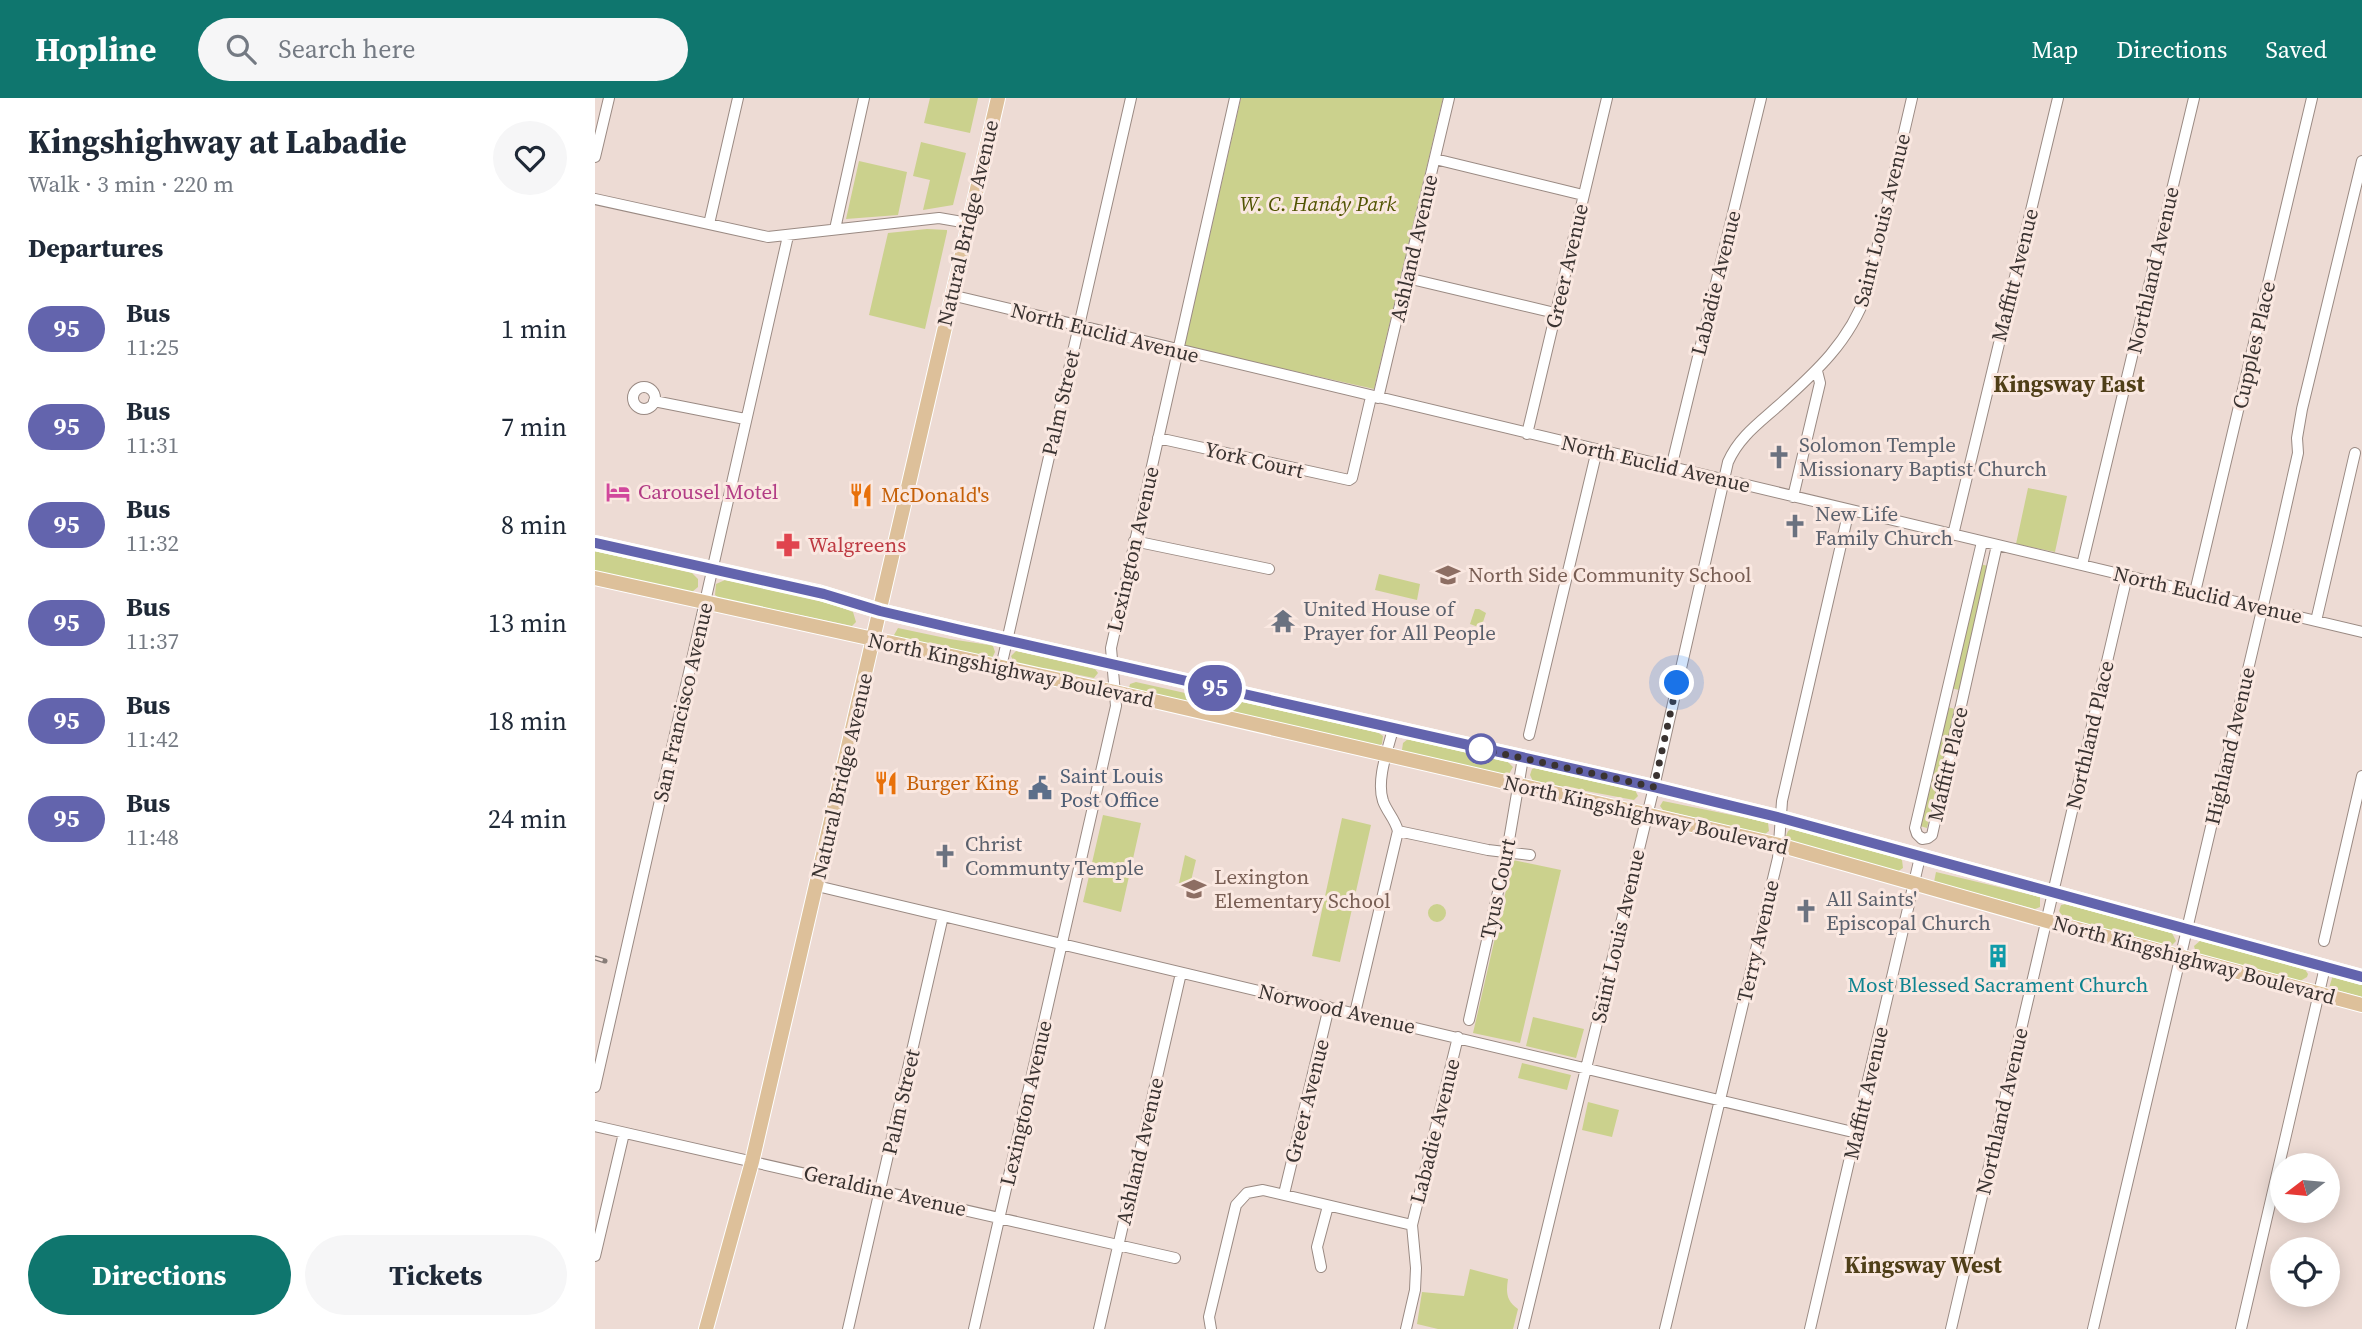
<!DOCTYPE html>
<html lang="en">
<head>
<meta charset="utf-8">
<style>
  :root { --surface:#fff; --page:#f6f6f7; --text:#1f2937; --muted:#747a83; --accent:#0f766e }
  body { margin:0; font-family:"Source Serif 4",serif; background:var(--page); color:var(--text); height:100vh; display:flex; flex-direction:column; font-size:26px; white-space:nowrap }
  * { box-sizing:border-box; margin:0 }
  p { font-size:23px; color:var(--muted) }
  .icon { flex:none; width:38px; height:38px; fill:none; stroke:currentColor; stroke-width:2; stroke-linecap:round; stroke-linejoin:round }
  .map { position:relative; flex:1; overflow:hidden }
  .drawer { display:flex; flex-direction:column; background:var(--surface); width:595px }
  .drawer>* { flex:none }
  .badge { padding:0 14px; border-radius:23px; font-size:24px; line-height:46px }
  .needle { width:46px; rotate:254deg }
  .tools { position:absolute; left:1675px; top:1055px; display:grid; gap:14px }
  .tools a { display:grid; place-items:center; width:70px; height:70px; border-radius:50%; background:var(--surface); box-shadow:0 4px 18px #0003; font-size:35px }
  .you { position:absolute; width:35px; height:35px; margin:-18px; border:5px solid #fff; border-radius:50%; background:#1a73e8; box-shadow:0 0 0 10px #1a73e833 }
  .map>.badge { position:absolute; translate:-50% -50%; box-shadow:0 0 0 4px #fff }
  h2 { padding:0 28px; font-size:26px; line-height:63px }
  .round { display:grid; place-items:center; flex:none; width:74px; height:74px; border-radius:37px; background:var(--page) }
  .headline { display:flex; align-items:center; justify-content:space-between; height:119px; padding:0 28px }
  h1 { font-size:33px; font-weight:700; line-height:52px }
  .primary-button { display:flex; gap:14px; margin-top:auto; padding:14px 28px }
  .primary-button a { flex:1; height:80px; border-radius:42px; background:var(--accent); color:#fff; font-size:28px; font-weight:700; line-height:80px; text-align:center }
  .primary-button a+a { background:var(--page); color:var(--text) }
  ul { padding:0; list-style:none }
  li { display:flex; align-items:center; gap:21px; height:98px; padding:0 28px }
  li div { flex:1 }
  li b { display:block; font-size:26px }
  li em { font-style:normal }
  li .badge { min-width:77px; font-weight:700; text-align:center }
  header { display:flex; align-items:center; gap:42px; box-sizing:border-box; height:98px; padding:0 35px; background:var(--accent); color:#fff }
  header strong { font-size:33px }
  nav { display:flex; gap:38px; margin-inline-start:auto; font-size:24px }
  .search { width:490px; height:63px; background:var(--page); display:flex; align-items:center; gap:18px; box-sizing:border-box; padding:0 24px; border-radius:38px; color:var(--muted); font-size:26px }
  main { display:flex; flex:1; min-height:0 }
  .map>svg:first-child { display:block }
</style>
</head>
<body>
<header>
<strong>Hopline</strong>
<div class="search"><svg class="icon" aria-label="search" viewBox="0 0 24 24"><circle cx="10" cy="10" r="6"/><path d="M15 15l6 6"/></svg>Search here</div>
<nav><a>Map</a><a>Directions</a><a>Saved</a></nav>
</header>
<main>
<section class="drawer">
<div class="headline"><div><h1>Kingshighway at Labadie</h1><p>Walk · 3 min · 220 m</p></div><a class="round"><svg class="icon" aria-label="heart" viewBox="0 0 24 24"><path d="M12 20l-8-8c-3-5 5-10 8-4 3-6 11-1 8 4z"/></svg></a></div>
<h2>Departures</h2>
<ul>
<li><span class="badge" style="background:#6364ad;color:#fff">95</span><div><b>Bus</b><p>11:25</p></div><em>1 min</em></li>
<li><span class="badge" style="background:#6364ad;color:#fff">95</span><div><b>Bus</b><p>11:31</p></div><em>7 min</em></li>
<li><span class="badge" style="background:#6364ad;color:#fff">95</span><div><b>Bus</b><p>11:32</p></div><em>8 min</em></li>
<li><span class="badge" style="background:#6364ad;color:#fff">95</span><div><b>Bus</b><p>11:37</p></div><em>13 min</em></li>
<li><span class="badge" style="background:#6364ad;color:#fff">95</span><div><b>Bus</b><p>11:42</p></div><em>18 min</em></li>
<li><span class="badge" style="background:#6364ad;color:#fff">95</span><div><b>Bus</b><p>11:48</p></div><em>24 min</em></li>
</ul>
<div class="primary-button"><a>Directions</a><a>Tickets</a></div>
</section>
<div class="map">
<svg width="1767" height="1231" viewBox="0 0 1767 1231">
  <rect width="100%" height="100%" fill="#eddbd4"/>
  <!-- green -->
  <path fill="#cbd18d" d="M 335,0 L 383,0 L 375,35 L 329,25 Z
    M 646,0 L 848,0 L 779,291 L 591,249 L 590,246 Z
    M 326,44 L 371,55 L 358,107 L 328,112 L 335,82 L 318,78 Z
    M 264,63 L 312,74 L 303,117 L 251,121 Z
    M 332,131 L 352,132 L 352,134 L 330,231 L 274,217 L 293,135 Z
    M 1433,390 L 1472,398 L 1460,454 L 1421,446 Z
    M 0,453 L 97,475 L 103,481 L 103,489 L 97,494 L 0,473 Z
    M 1385,466 L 1393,468 L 1364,592 L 1356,590 Z
    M 784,476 L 825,486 L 822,502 L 780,492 Z
    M 130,482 L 237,506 L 258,514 L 261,524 L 257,528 L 124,500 L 120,497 L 121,486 Z
    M 880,511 L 884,511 L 891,515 L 886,530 L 875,526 Z
    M 303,530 L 355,541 L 394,547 L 398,548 L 400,554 L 397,560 L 302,541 L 299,537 Z
    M 421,553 L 500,571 L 503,575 L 499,580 L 455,571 L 420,567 L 416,558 Z
    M 541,584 L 590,595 L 614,596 L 782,634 L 788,638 L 787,646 L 781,649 L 534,590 L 535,586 Z
    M 1352,609 L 1360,611 L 1332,730 L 1325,728 Z
    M 813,641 L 912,663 L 918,669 L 914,676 L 910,677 L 810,655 L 807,652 L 808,645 Z
    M 940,670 L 1040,692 L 1043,698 L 1039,702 L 938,683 L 935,677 L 937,671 Z
    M 1068,703 L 1171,724 L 1173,725 L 1174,733 L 1170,736 L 1164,735 L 1068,712 L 1065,708 Z
    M 508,717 L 546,725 L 526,814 L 488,804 Z
    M 747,720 L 776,727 L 745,864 L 717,858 Z
    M 1198,730 L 1304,760 L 1307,762 L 1308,770 L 1302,774 L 1194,743 L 1191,738 L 1193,733 Z
    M 590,757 L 601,762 L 595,787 L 584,785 Z
    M 918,762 L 966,772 L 925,945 L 878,935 Z
    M 1341,774 L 1445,799 L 1445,809 L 1440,811 L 1339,784 Z
    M 1471,806 L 1577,835 L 1581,843 L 1575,849 L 1468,819 L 1464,813 L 1466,807 Z
    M833 815a9 9 0 1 1 18 0a9 9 0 1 1-18 0Z
    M 1606,842 L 1709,870 L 1713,876 L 1712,879 L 1705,883 L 1604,856 L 1601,855 L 1599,848 Z
    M 1738,877 L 1767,885 L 1767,899 L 1734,890 Z
    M 938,919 L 989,931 L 981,960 L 931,948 Z
    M 927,965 L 976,977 L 972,992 L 923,980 Z
    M 993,1004 L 1024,1012 L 1017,1039 L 987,1032 Z
    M 875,1171 L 913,1181 C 911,1194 911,1203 923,1211 L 918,1231 L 843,1231 L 822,1226 L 827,1194 L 869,1198 Z"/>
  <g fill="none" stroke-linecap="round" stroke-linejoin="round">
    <!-- minor casing -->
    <g stroke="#9a8a83" stroke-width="12">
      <path id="minor" d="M 0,59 L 14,0
        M 840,61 L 988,97
        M 0,101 L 173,139 L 344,120 L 373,125
        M 114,126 L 143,0
        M 240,131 L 269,0
        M 812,180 L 960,215
        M 356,197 L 1767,534
        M38 300a11 11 0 1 1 22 0a11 11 0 1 1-22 0Z
        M 783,300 L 854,0
        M 59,303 L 150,321
        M 932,336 L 1012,0
        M 563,340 L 754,382 L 757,380 L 776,299
        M 1076,370 L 1166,0
        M 1198,399 L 1225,285 L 1222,273
        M 1358,437 L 1463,0
        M 539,443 L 674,471
        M 1387,444 L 1320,730 L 1322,736 L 1327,741 L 1333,740 L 1337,737 L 1402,447
        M 1487,467 L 1599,0
        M 1600,494 L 1717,0
        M 1721,523 L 1760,355
        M 406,569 L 536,0
        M 934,637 L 1002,352
        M 803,733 L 893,752 L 935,757
        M 222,788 L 1262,1035
        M 1729,843 L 1767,678
        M 760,915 L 803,733 C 800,721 792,714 788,703 C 781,682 793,651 798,631
        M 874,922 L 912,754 L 928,660
        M 0,989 L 193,138
        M 0,1028 L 580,1160
        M 689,1096 L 734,909
        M 0,1158 L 29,1035
        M 726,1169 L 722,1149 L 733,1108
        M 253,1231 L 348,818
        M 379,1231 L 521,608 L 516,550 L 640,0
        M 504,1231 L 586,875
        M 616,1231 L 614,1219 L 641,1107 L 652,1095 L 668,1092 L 817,1127
        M 811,1231 L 820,1192 L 821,1170 L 817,1127 L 863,939
        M 928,1231 L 1059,689 L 1133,364 C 1144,339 1164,325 1183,308 C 1221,274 1255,243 1272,194 L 1317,0
        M 1070,1231 L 1183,760 L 1187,703 L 1254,412
        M 1215,1231 L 1325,759
        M 1356,1231 L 1532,478
        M 1498,1231 L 1683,444 L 1703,355 L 1702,340 L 1707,311 L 1767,63
        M 1646,1231 L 1730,869"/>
    </g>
    <!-- major casing -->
    <g stroke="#fff" stroke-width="16">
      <path id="major" d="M 0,445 L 223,494 L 285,513 L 366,532 L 1059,689 L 1186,720 L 1767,879
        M 0,480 L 520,594 L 1184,747 L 1452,823 L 1767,907
        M 111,1231 L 157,1064 L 403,0"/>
    </g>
    <!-- minor -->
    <use href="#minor" stroke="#fff" stroke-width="10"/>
    <!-- major -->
    <use href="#major" stroke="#ddc09a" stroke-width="14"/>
    <!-- rail casing -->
    <g stroke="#887d78" stroke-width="5">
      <path id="rail" d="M 0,860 L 10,863"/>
    </g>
    <!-- rail -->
    <use href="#rail" stroke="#fae8e1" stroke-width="2.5" stroke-dasharray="8" stroke-linecap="butt"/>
  </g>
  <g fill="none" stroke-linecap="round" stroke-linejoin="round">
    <!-- line casing -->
    <g stroke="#fff" stroke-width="16">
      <path id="line" d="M 0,445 L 229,496 L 285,513 L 366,532 L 1059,689 L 1186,720 L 1767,879"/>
    </g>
    <!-- line -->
    <use href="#line" stroke="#6364ad" stroke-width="10"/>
    <!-- walk -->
    <path stroke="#3a3331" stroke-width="7" stroke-dasharray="0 12.6" d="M 886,651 L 1059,689 L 1082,585"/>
  </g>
  <!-- icons -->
  <defs>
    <g id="church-bare" transform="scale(1.89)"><path d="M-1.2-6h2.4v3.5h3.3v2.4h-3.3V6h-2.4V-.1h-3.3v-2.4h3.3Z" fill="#6b7280" stroke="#fae8e1" stroke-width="2.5" paint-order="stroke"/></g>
    <g id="hotel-bare" transform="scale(1.89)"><path d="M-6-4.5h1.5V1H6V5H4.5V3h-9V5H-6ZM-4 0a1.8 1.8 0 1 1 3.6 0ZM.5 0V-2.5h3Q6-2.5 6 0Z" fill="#d1479c" stroke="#fae8e1" stroke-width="2.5" paint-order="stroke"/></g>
    <g id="restaurant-bare" transform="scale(1.89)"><path d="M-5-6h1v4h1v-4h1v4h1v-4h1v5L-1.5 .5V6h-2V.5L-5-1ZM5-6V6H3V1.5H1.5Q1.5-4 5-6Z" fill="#e8710a" stroke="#fae8e1" stroke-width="2.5" paint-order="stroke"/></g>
    <g id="pharmacy-bare" transform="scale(1.89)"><path d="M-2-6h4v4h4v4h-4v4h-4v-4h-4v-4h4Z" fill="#e0444e" stroke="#fae8e1" stroke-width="2.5" paint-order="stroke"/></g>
    <g id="school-bare" transform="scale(1.89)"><path d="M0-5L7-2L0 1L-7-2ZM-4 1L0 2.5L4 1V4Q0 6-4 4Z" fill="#8d6e63" stroke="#fae8e1" stroke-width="2.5" paint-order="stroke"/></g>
    <g id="temple-bare" transform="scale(1.89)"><path d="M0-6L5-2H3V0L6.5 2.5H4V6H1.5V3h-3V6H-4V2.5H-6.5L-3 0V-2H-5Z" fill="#6b7280" stroke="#fae8e1" stroke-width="2.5" paint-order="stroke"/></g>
    <g id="civic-bare" transform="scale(1.89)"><path d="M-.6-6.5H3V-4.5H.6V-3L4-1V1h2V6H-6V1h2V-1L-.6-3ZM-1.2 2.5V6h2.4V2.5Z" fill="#5c6f8a" stroke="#fae8e1" stroke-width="2.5" paint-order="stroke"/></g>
    <g id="building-bare" transform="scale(1.89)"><path d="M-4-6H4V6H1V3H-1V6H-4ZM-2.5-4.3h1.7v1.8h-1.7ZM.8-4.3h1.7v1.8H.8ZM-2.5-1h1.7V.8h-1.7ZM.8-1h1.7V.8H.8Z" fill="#0f9aa8" stroke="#fae8e1" stroke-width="2.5" paint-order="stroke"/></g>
  </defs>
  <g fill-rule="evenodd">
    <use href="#church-bare" x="1184" y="359"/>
    <use href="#hotel-bare" x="23" y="394"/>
    <use href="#restaurant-bare" x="266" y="397"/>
    <use href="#church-bare" x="1200" y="428"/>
    <use href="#pharmacy-bare" x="193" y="447"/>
    <use href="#school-bare" x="853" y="477"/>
    <use href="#temple-bare" x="688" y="523"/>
    <use href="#restaurant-bare" x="291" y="685"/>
    <use href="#civic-bare" x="445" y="690"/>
    <use href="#church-bare" x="350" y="758"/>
    <use href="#school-bare" x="599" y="791"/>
    <use href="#church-bare" x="1211" y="813"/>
    <use href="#building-bare" x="1403" y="858"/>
  </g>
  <!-- markers -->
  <circle fill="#fff" stroke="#6364ad" stroke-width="3.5" cx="886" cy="651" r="14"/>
  <g text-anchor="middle" stroke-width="6" stroke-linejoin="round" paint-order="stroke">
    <!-- park labels -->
    <g font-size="21" font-style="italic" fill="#515402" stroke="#fae8e1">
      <text x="723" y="113">W. C. Handy Park</text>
    </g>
    <!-- street labels -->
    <g font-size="21" fill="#3a3331" stroke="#fae8e1">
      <text transform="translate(1287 122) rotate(-76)" y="7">Saint Louis Avenue</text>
      <text transform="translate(373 125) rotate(-77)" y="7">Natural Bridge Avenue</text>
      <text transform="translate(819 150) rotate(-77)" y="7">Ashland Avenue</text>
      <text transform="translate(972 168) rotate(-77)" y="7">Greer Avenue</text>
      <text transform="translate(1558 172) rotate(-77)" y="7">Northland Avenue</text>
      <text transform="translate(1420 177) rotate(-76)" y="7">Maffitt Avenue</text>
      <text transform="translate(1121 185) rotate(-76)" y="7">Labadie Avenue</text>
      <text transform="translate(510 235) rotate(14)" y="7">North Euclid Avenue</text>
      <text transform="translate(1659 247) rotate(-77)" y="7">Cupples Place</text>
      <text transform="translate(466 305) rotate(-77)" y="7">Palm Street</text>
      <text transform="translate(659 362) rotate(13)" y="7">York Court</text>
      <text transform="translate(1061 366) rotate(13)" y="7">North Euclid Avenue</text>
      <text transform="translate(538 451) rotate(-77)" y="7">Lexington Avenue</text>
      <text transform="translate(1613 497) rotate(13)" y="7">North Euclid Avenue</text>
      <text transform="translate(416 572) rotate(12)" y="7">North Kingshighway Boulevard</text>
      <text transform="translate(88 604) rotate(-77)" y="7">San Francisco Avenue</text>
      <text transform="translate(1495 637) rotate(-77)" y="7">Northland Place</text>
      <text transform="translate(1635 648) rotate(-77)" y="7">Highland Avenue</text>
      <text transform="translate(1353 666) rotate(-77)" y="7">Maffitt Place</text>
      <text transform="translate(247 678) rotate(-77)" y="7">Natural Bridge Avenue</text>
      <text transform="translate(1051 717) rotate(13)" y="7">North Kingshighway Boulevard</text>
      <text transform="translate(903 791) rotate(-78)" y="7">Tyus Court</text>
      <text transform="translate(1023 838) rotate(-77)" y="7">Saint Louis Avenue</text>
      <text transform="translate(1163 843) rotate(-77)" y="7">Terry Avenue</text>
      <text transform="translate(1599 862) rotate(15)" y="7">North Kingshighway Boulevard</text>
      <text transform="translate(742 911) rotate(13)" y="7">Norwood Avenue</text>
      <text transform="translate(1271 995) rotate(-77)" y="7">Maffitt Avenue</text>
      <text transform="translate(712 1003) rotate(-76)" y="7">Greer Avenue</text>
      <text transform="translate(306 1004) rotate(-77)" y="7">Palm Street</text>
      <text transform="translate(431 1005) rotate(-77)" y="7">Lexington Avenue</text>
      <text transform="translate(1407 1013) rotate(-77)" y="7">Northland Avenue</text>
      <text transform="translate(840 1033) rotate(-76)" y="7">Labadie Avenue</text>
      <text transform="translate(545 1053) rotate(-77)" y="7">Ashland Avenue</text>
      <text transform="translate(290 1093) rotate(13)" y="7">Geraldine Avenue</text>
    </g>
    <!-- worship labels -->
    <g font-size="21" fill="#5b616d" stroke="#fae8e1" text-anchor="start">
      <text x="1204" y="354">Solomon Temple<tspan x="1204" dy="24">Missionary Baptist Church</tspan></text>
      <text x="1220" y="423">New Life<tspan x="1220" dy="24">Family Church</tspan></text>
      <text x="708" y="518">United House of<tspan x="708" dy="24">Prayer for All People</tspan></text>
      <text x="370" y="753">Christ<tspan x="370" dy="24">Communty Temple</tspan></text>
      <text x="1231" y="808">All Saints'<tspan x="1231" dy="24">Episcopal Church</tspan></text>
    </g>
    <!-- hotel labels -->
    <g font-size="21" fill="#b23c85" stroke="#fae8e1" text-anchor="start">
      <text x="43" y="401">Carousel Motel</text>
    </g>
    <!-- food labels -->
    <g font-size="21" fill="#c56008" stroke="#fae8e1" text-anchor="start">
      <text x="286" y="404">McDonald's</text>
      <text x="311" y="692">Burger King</text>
    </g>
    <!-- health labels -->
    <g font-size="21" fill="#be3a42" stroke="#fae8e1" text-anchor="start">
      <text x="213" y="454">Walgreens</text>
    </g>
    <!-- education labels -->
    <g font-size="21" fill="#785e54" stroke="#fae8e1" text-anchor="start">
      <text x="873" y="484">North Side Community School</text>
      <text x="619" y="786">Lexington<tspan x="619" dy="24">Elementary School</tspan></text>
    </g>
    <!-- service labels -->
    <g font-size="21" fill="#4e5e75" stroke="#fae8e1" text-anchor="start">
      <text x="465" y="685">Saint Louis<tspan x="465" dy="24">Post Office</tspan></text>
    </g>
    <!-- culture labels -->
    <g font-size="21" fill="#0d838f" stroke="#fae8e1">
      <text x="1403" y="894">Most Blessed Sacrament Church</text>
    </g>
    <!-- neighbourhood labels -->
    <g font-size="23" font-weight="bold" fill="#4f3f18" stroke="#fae8e1">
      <text x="1474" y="294">Kingsway East</text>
      <text x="1328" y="1175">Kingsway West</text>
    </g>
  </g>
</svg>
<div class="tools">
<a><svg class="needle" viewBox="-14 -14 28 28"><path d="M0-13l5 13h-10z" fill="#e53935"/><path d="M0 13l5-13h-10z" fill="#747a83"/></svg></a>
<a><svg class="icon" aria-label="locate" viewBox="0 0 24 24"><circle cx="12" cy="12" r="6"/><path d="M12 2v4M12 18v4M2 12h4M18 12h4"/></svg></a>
</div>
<div class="you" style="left:1082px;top:585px"></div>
<b class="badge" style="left:620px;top:590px;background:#6364ad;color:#fff">95</b>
</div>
</main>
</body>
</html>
